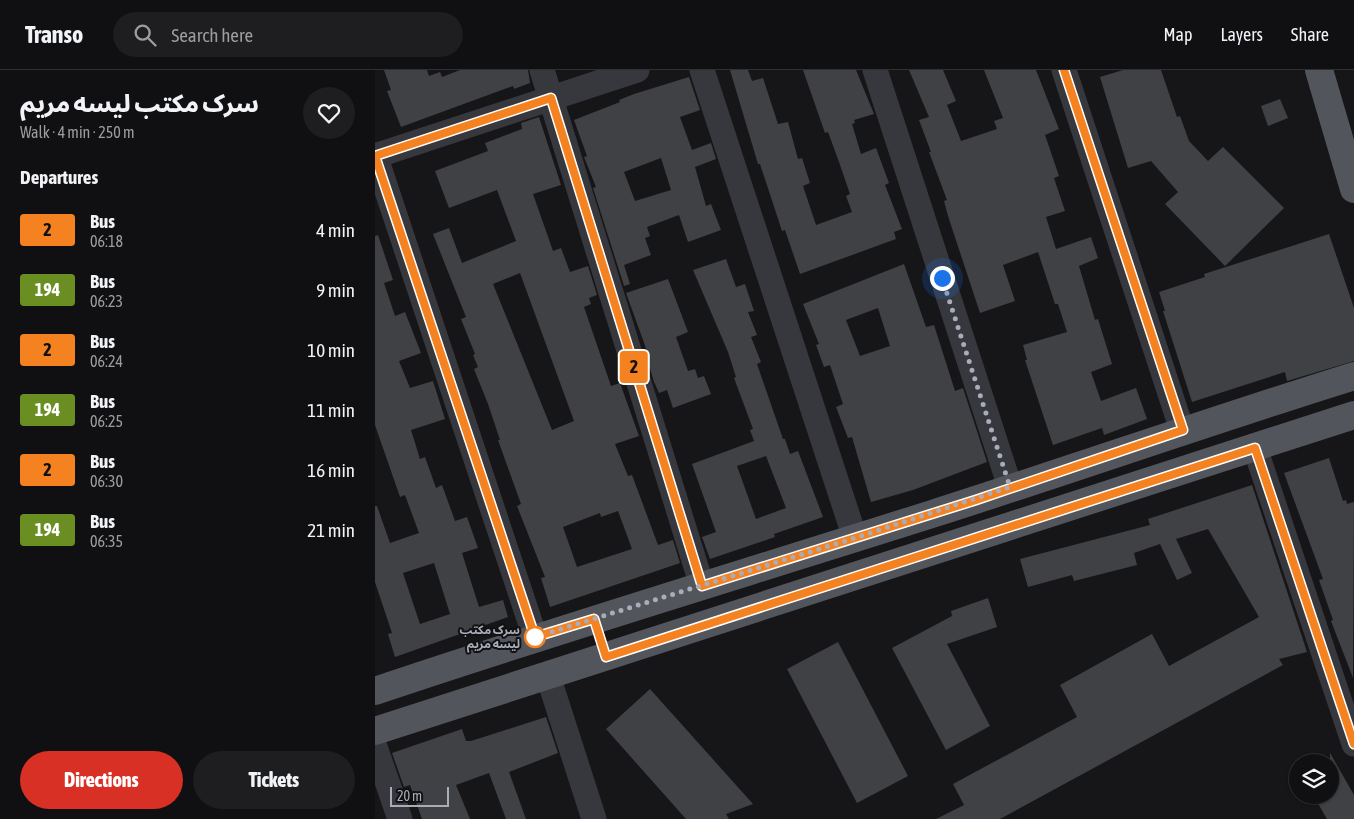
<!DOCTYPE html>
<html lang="en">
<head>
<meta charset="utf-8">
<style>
  :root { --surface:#101012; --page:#1e1e20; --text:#f1f3f6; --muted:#9c9d9f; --line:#303032; --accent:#d93025 }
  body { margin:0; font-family:"Asap Condensed","Noto Sans Arabic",sans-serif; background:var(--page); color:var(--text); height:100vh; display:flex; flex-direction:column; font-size:19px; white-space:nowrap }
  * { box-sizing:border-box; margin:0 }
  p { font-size:16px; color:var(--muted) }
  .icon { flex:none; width:28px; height:28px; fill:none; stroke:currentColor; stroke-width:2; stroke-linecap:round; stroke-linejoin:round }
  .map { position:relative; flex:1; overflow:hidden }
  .sheet { display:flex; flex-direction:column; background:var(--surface); width:375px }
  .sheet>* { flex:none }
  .badge { padding:0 10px; border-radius:4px; font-size:18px; line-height:32px }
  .fabs { position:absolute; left:914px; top:684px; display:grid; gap:10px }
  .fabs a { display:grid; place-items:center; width:50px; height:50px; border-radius:50%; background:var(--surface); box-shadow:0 1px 4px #0004,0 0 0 1px var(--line); font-size:25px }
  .scale { position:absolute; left:15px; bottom:12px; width:59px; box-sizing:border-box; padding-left:5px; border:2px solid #a8adb8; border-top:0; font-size:14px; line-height:18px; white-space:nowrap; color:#a8adb8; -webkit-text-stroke:4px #111113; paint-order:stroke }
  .you { position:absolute; width:25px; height:25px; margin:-12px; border:4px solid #fff; border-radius:50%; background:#1a73e8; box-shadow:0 0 0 8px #1a73e833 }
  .map>.badge { position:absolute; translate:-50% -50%; box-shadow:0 0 0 2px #fff }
  h2 { padding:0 20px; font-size:19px; line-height:45px }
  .round { display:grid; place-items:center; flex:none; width:52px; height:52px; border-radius:26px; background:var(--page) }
  .summary { display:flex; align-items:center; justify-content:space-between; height:85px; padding:0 20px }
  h1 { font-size:24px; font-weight:800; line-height:38px }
  .action { display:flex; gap:10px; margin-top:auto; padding:10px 20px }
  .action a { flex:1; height:58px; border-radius:30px; background:var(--accent); color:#fff; font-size:20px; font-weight:800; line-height:58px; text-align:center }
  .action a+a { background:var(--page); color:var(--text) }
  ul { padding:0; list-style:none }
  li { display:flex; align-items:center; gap:15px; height:60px; padding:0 20px }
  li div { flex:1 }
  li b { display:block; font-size:19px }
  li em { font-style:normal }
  li .badge { min-width:55px; font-weight:700; text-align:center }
  header { display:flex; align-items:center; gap:30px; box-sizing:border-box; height:70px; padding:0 25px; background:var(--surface); border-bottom:1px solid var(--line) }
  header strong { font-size:24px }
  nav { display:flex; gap:28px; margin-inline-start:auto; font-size:18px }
  .search { width:350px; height:45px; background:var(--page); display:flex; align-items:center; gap:12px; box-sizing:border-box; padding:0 18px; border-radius:28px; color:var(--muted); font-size:19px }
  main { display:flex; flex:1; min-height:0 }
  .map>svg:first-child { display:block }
</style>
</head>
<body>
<header>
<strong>Transo</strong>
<div class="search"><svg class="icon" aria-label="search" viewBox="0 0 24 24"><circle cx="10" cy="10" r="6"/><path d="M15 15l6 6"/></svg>Search here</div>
<nav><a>Map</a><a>Layers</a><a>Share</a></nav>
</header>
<main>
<section class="sheet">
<div class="summary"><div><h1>سرک مکتب لیسه مریم</h1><p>Walk · 4 min · 250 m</p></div><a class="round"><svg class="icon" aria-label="heart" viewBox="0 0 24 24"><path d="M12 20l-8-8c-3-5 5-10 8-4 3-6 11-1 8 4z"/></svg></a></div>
<h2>Departures</h2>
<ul>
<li><span class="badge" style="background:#f58220;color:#111">2</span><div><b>Bus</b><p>06:18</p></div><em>4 min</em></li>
<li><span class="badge" style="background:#6b8e23;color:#fff">194</span><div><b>Bus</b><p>06:23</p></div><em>9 min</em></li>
<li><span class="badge" style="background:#f58220;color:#111">2</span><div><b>Bus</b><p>06:24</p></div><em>10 min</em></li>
<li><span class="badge" style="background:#6b8e23;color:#fff">194</span><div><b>Bus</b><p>06:25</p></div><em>11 min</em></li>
<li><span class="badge" style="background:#f58220;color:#111">2</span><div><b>Bus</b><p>06:30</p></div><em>16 min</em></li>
<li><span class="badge" style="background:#6b8e23;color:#fff">194</span><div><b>Bus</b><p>06:35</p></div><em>21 min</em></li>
</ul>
<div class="action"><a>Directions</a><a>Tickets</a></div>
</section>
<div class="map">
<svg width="979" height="749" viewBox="0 0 979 749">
  <rect width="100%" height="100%" fill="#161618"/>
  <!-- building -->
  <path fill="#404145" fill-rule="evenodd" d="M 9,0 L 52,0 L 54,6 L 65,2 L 67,7 L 85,0 L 153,0 L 155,13 L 139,19 L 138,16 L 26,57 L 12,21 L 16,20 Z
    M 355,0 L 373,0 L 377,11 L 388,8 L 403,54 L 413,52 L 423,89 L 427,88 L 435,113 L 428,116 L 441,155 L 477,142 L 471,126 L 475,124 L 464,92 L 453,62 L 450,63 L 428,0 L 481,0 L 499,44 L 479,50 L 480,53 L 477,54 L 486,84 L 501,78 L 514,113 L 510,115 L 527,159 L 519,162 L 521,169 L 425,204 L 410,160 L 407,161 L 385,94 L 383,94 Z
    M 534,0 L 568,0 L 581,31 L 572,35 L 586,71 L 622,59 L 619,51 L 628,48 L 609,0 L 661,0 L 684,59 L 670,65 L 684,106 L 679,108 L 690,141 L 671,147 L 681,179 L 716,167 L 723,188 L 704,196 L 720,250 L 723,249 L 737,294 L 716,302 L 726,331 L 761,318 L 772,349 L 729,365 L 727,358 L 678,375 L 650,290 L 652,290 L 648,275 L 692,262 L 683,234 L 680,234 L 663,182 L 628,195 L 640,231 L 605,243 L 573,146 L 569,131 L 572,130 L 554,82 L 556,82 L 544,50 L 554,47 Z
    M 748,0 L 786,0 L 802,47 L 805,46 L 814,71 L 833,91 L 848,77 L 909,138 L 850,196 L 790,134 L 803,122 L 776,91 L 753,98 L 725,7 Z
    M 314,7 L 325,40 L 305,47 L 317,80 L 336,73 L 341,89 L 320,97 L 331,136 L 336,134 L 346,160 L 313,172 L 304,145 L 272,157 L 275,166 L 270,168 L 276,185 L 249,195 L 255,214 L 249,216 L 218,118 L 221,117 L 209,87 L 212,86 L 199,50 L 245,32 L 244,30 L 259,24 ZM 286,88 L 296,120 L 260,131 L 249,102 Z
    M 905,29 L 913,48 L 893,56 L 886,36 Z
    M 164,47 L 186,115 L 158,124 L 178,181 L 186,178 L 195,202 L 213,196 L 222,225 L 214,228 L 216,234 L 209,237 L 236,316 L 245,313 L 264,366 L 240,374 L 253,406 L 257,405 L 283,475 L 298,470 L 305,493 L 175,537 L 166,508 L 170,507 L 142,436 L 146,434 L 123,370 L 125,370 L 113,334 L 99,299 L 103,297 L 98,285 L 100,284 L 86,249 L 91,247 L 58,164 L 74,158 L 87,193 L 141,171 L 122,120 L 74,138 L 60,101 L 113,81 L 110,73 L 147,59 L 146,53 ZM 145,203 L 199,351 L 177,360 L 118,214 ZM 243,441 L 257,479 L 202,497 L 188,457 L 225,443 L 226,447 Z
    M 954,164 L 979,238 L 979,291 L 912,311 L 910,302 L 817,332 L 788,241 L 790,241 L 784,222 L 830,207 L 829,204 Z
    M 3,165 L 18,210 L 9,213 L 20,246 L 30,242 L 46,283 L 24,291 L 35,318 L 58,311 L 70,349 L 36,360 L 45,389 L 50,387 L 61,418 L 67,415 L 80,451 L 92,447 L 103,478 L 87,483 L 104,537 L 128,530 L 133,547 L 20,587 L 13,564 L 17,563 L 0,512 L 0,436 L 2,436 L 15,473 L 44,463 L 30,425 L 25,427 L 0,355 L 0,166 ZM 59,493 L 75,544 L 45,554 L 28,503 Z
    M 351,189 L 361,217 L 370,214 L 379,241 L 373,242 L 382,265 L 376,267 L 386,292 L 382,294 L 408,369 L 410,369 L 415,384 L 423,381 L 448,447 L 399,464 L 400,467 L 335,489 L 327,467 L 341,462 L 317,394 L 379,371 L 375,360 L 378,359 L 359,308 L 361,307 L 353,282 L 318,200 ZM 391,386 L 411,438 L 381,449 L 362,396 Z
    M 529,194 L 551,257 L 559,255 L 580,321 L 588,318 L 612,392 L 538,420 L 496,432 L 477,367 L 473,368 L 461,337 L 468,334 L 455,295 L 449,297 L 441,275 L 444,274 L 428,234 ZM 503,238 L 515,276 L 485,286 L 471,250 Z
    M 293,209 L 313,262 L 301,267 L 313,301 L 320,299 L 323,308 L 329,306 L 336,324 L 298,338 L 292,320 L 284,323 L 279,312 L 270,282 L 272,281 L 251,223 Z
    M 954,388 L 968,431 L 971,430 L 972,434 L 979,432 L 978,608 L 956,551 L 958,550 L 944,510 L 948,509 L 909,403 Z
    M 877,415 L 932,582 L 904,589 L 908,595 L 625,749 L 561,749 L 589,735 L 578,714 L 702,647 L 685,615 L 777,564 L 794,596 L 884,547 L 833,459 L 801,469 L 817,503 L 802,510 L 785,474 L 759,483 L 762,495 L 699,511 L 697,505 L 653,517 L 645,489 L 775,455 L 773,449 Z
    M 613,528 L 622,557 L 572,574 L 615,656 L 571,680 L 517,578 L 577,546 L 576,541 Z
    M 463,572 L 533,706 L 482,733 L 412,599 Z
    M 275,619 L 378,734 L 351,744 L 354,749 L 311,749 L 231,659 Z
    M 171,647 L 183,683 L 134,702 L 151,749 L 131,749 L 114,703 L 81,715 L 95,749 L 47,749 L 35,715 L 29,717 L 17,683 L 87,659 L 91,671 L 96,671 Z
    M 955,683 L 979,725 L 979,749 L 952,749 L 938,725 L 955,725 Z"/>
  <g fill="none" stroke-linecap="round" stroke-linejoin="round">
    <!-- minor -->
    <path stroke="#37383d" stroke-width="25" d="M 167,0 L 327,516
      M 327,0 L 480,468
      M 500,0 L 635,417
      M 689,0 L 807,360
      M 0,85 L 160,567
      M 0,86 L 262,0
      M 880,378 L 979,674
      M 173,606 L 219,749
      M 0,677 L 25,749"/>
    <!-- major -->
    <path stroke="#53555c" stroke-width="28" d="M 944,0 L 979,119
      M 0,621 C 184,559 371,503 557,444 C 698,399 838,350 979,306
      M 0,661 L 979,345"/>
  </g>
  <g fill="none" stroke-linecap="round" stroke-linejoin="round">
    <!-- line casing -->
    <g stroke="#fff" stroke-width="11">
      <path id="line" d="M 689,0 L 808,360 L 601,430 L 327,516 L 176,28 L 0,86 L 160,567 L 219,549 L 231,587 L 880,378 L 979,674"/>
    </g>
    <!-- line -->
    <use href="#line" stroke="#f58220" stroke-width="8"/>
    <!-- walk -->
    <path stroke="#a8adb8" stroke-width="5" stroke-dasharray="0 9" d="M 160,567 L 480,468 L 635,417 L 567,208"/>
  </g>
  <!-- markers -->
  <circle fill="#fff" stroke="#f58220" stroke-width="2.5" cx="160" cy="567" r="10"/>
  <g text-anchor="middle" stroke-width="4" stroke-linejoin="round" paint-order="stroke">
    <!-- stop labels -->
    <g font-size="12" font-weight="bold" fill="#a8adb8" stroke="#111113" text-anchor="end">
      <text x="145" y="564">سرک مکتب<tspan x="145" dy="14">لیسه مریم</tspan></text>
    </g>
  </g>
</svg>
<div class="fabs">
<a><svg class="icon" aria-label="layers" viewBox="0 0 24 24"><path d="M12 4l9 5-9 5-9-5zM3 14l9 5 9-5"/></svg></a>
</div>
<div class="scale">20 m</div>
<div class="you" style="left:567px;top:208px"></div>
<b class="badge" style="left:259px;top:297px;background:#f58220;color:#111">2</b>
</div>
</main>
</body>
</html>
